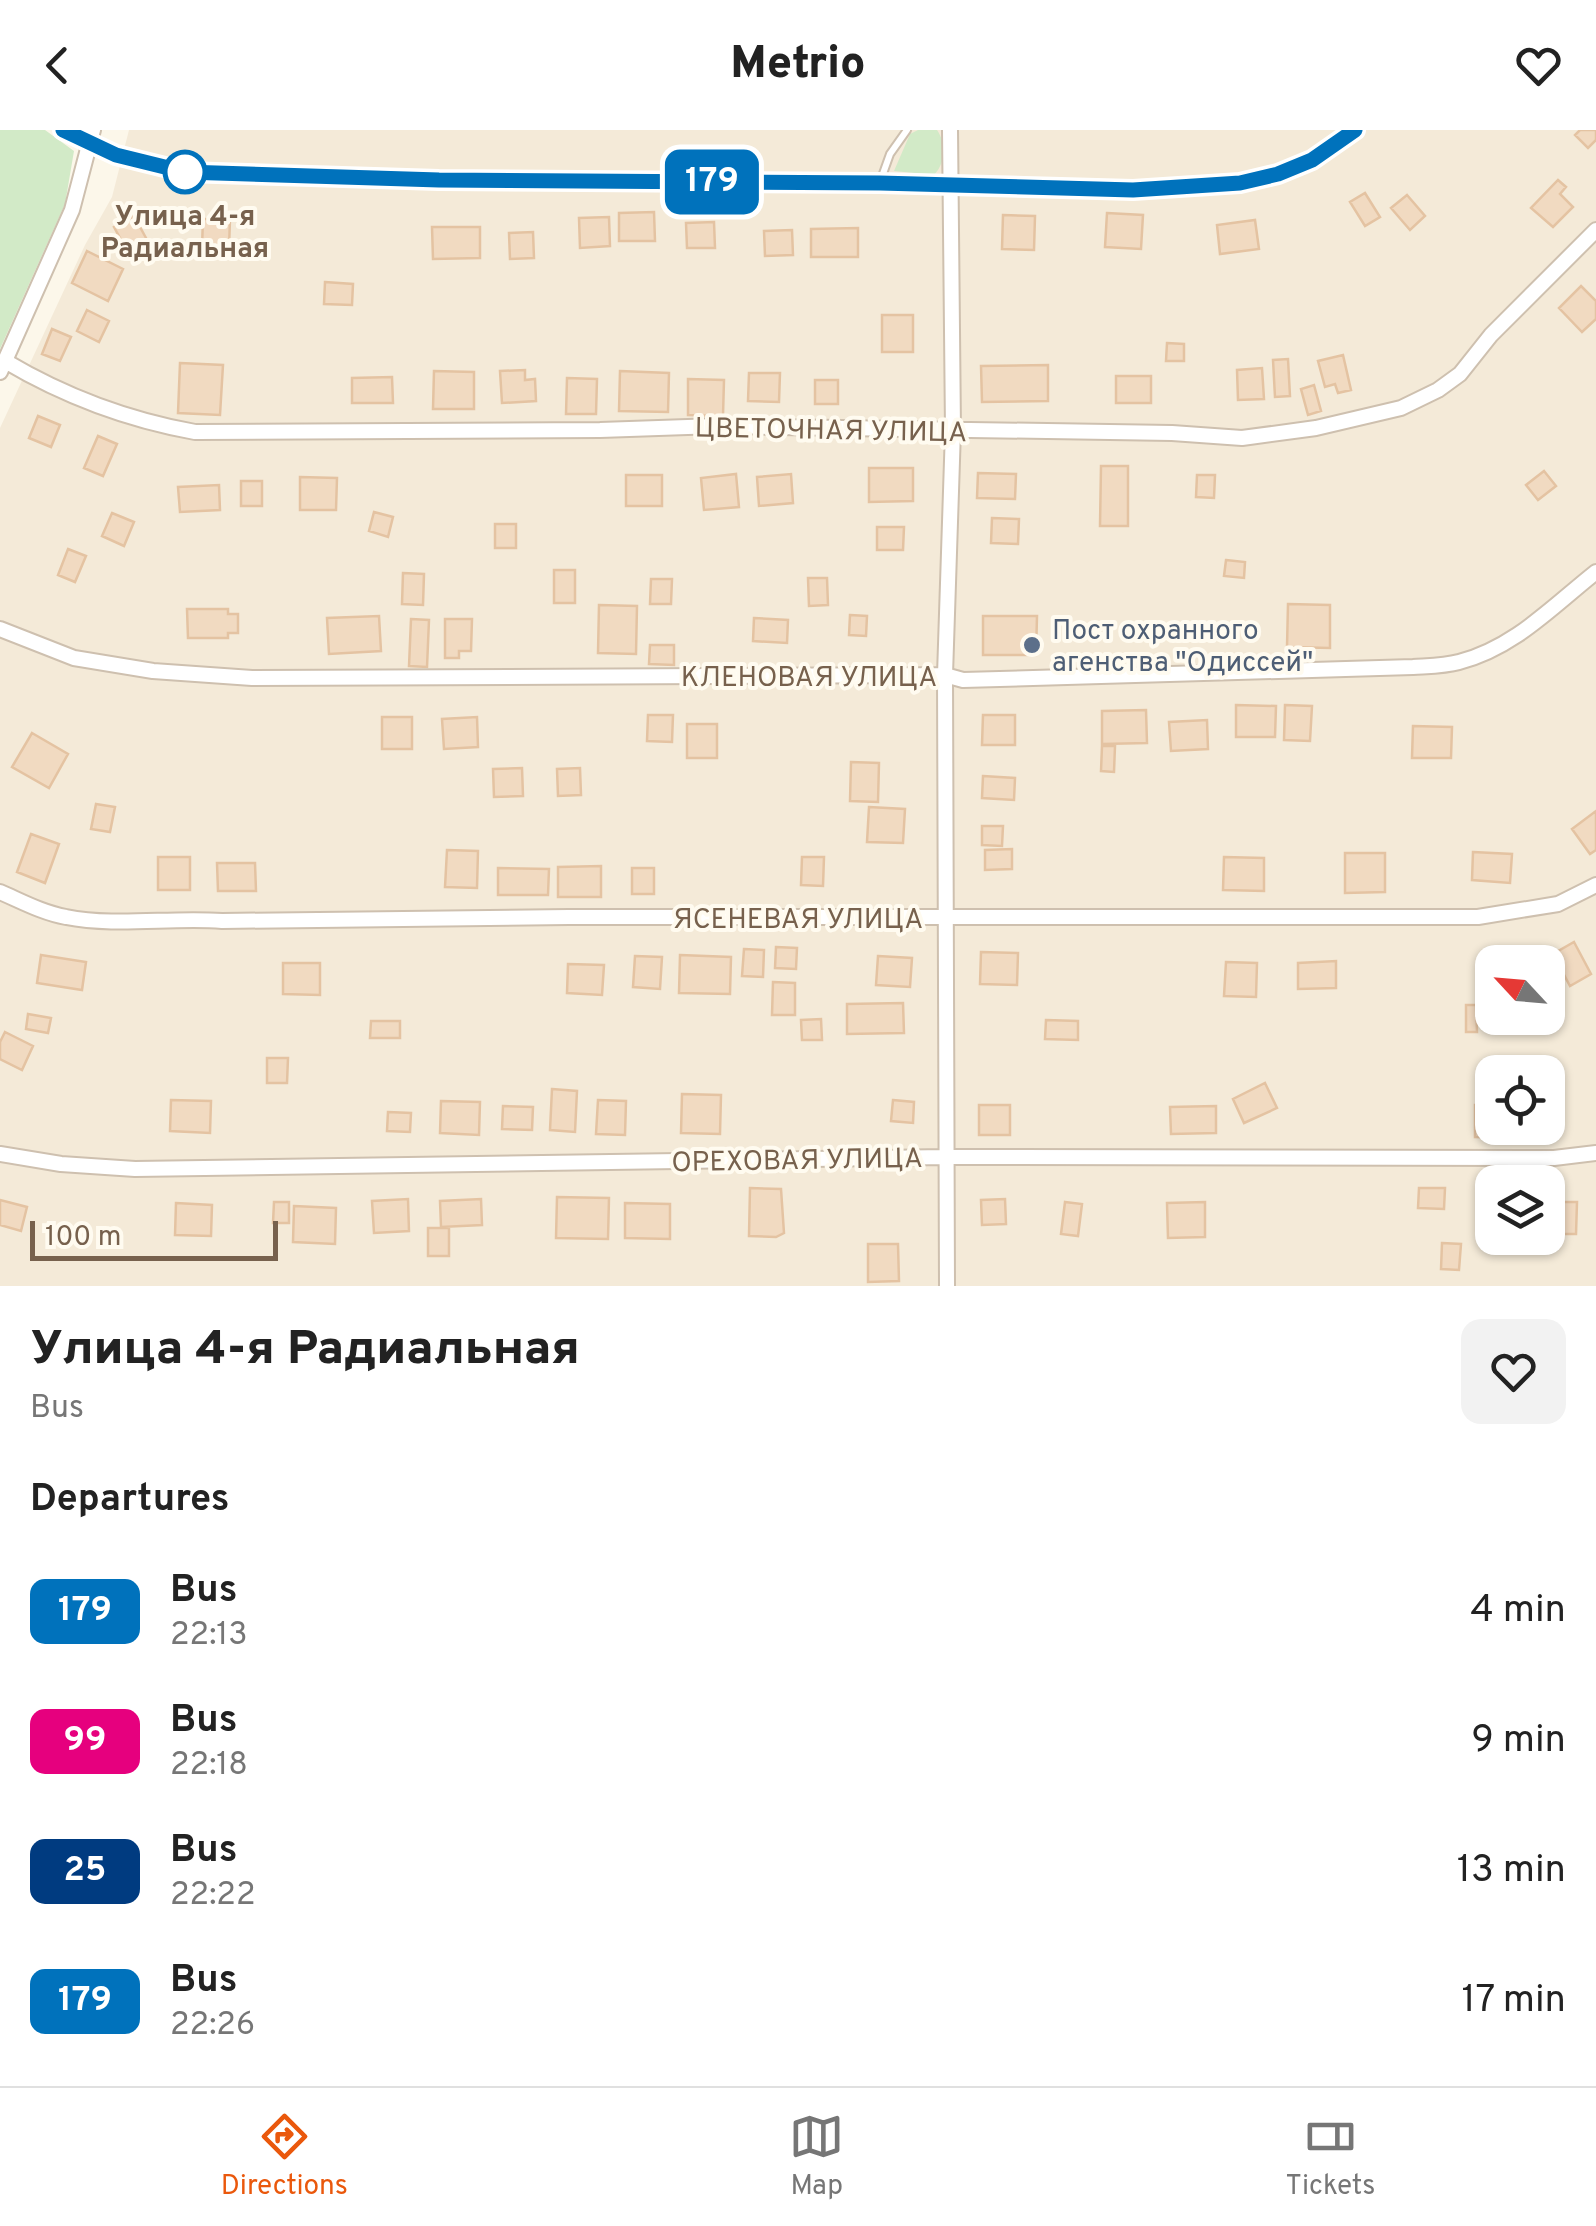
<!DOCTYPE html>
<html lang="en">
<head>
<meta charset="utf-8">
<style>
  :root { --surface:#fff; --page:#f2f2f2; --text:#222; --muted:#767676; --line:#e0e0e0; --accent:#ea580c }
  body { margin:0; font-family:Overpass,sans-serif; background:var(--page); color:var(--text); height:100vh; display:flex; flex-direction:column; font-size:38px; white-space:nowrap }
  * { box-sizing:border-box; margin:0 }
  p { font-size:32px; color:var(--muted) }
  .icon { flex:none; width:55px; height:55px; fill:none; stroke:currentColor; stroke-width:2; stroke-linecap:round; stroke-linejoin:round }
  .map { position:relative; height:1156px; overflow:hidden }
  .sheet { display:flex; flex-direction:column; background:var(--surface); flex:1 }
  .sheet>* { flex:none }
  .badge { padding:0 20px; border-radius:15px; font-size:35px; line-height:65px }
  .needle { width:65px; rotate:296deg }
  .tools { position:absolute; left:1475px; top:815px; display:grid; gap:20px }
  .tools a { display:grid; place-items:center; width:90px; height:90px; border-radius:20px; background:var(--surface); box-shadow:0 2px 8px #0004; font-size:50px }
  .scale { position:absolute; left:30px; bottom:25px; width:248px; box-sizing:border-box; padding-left:10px; border:5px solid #77614d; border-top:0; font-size:28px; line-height:35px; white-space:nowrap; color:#77614d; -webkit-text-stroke:8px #fffbf0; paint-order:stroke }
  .map>.badge { position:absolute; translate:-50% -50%; box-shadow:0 0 0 5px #fff }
  h2 { padding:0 30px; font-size:38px; line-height:90px }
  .round { display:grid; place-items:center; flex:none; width:105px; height:105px; border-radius:20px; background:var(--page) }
  .headline { display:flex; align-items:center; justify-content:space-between; height:170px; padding:0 30px }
  h1 { font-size:48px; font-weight:800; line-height:75px }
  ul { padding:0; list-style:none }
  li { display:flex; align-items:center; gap:30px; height:130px; padding:0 30px }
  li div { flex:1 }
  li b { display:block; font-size:38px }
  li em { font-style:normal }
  li .badge { min-width:110px; font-weight:700; text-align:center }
  header { display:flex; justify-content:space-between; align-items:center; height:130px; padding:0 30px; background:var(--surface); font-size:45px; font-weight:800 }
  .tabs { display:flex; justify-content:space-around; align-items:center; height:140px; border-top:2px solid var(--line); background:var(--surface); font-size:28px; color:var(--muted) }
  .tabs a { display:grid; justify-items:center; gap:5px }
  .tabs .on { color:var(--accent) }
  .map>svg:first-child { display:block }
</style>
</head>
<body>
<header><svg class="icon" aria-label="back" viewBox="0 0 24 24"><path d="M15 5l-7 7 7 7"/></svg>Metrio<svg class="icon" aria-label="heart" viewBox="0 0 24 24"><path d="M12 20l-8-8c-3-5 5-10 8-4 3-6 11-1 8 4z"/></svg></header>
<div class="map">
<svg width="1596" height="1156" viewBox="0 0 1596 1156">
  <rect width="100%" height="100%" fill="#fcf7ea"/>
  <!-- residential -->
  <path fill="#f4ead8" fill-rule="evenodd" d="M 129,0 L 1596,0 L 1596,1156 L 0,1156 L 0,298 L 85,115 L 112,67 ZM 1492,832 L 1548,832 L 1548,888 L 1492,888 ZM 1492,942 L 1548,942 L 1548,998 L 1492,998 ZM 1492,1052 L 1548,1052 L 1548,1108 L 1492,1108 Z"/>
  <!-- green -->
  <path fill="#d2eac7" d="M 0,0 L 45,0 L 74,21 L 65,74 L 0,219 Z
    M 918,0 L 937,0 C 946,13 946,33 934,45 L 894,41 L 910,4 Z"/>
  <!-- building -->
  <path fill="#f1dac1" stroke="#e4c3a2" stroke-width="2.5" d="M 1580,0 L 1596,0 L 1596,10 L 1588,18 L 1575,5 Z
    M 1558,50 L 1566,57 L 1560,64 L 1573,77 L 1553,97 L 1531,78 Z
    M 1365,63 L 1380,87 L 1365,96 L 1350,72 Z
    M 1407,65 L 1425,86 L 1410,100 L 1391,78 Z
    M 654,82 L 655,111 L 619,111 L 619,83 Z
    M 1107,83 L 1143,85 L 1141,119 L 1105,117 Z
    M 1003,85 L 1035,86 L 1034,120 L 1002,119 Z
    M 134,86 L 152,119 L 132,130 L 114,97 Z
    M 609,87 L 610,116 L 580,118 L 579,88 Z
    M 203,89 L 230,89 L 229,118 L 202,117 Z
    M 1255,90 L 1259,119 L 1220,124 L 1217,95 Z
    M 714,92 L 715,118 L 687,118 L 686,93 Z
    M 432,97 L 480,97 L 480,128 L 433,129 Z
    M 858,98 L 858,127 L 811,127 L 811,99 Z
    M 792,100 L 793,125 L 765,126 L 764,101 Z
    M 533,102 L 534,128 L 510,129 L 509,103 Z
    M 87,121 L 123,139 L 108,171 L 72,153 Z
    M 325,152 L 353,154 L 352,175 L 324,174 Z
    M 1581,156 L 1596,171 L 1596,189 L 1582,202 L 1559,178 Z
    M 87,180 L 109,191 L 99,212 L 77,201 Z
    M 882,185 L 913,185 L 913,222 L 882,222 Z
    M 52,199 L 71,207 L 60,231 L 42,224 Z
    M 1167,213 L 1184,214 L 1184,231 L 1166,231 Z
    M 1343,225 L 1351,260 L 1338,263 L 1335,254 L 1325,257 L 1318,231 Z
    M 1288,229 L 1290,266 L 1275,267 L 1273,230 Z
    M 180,233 L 223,235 L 220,285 L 178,283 Z
    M 1048,235 L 1048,271 L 982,272 L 981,236 Z
    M 1262,238 L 1264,269 L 1238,270 L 1237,240 Z
    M 525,240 L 525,250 L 535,249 L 536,271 L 502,273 L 500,241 Z
    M 434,241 L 474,242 L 474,279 L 433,279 Z
    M 620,241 L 669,243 L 668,282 L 619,281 Z
    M 749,243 L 780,243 L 779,272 L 748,271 Z
    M 1116,246 L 1151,246 L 1151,273 L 1116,273 Z
    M 392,247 L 393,273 L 352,273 L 352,248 Z
    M 567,248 L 597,249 L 596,284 L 566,284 Z
    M 688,249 L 724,250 L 723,286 L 688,285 Z
    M 815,250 L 838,250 L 838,274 L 815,274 Z
    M 1314,255 L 1321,281 L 1308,285 L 1301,259 Z
    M 38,286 L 60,295 L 51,317 L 29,308 Z
    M 98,306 L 117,314 L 103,346 L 84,338 Z
    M 1101,336 L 1128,336 L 1128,396 L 1100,396 Z
    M 869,338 L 913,338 L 913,371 L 869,372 Z
    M 1544,341 L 1556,356 L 1538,370 L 1526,355 Z
    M 978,343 L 1016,344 L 1015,369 L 977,368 Z
    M 736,344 L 739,377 L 704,380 L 701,348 Z
    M 791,344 L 793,373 L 759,376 L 757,347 Z
    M 626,345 L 662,345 L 662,376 L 626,376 Z
    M 1197,345 L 1215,345 L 1214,368 L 1196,367 Z
    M 300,347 L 337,348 L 336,380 L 300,380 Z
    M 241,351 L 262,351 L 262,376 L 241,376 Z
    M 219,355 L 220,380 L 180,382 L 178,357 Z
    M 374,382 L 393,387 L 388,407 L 369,401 Z
    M 112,383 L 134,392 L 124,416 L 102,406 Z
    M 992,388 L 1019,389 L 1018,414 L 991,413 Z
    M 495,394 L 516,394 L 516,418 L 495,418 Z
    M 877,397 L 904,397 L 903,420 L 877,420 Z
    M 68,419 L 86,426 L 75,452 L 58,445 Z
    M 1226,430 L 1245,432 L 1244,448 L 1224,446 Z
    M 554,440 L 575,440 L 575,473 L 554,473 Z
    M 403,443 L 424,444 L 423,475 L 402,474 Z
    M 808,448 L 827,448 L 828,475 L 809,476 Z
    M 651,449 L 672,449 L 671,474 L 650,474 Z
    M 1288,474 L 1330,475 L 1330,518 L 1287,517 Z
    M 599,475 L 637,476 L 636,524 L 598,523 Z
    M 187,479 L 228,479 L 228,484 L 238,484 L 238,503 L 228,503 L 228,508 L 188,508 Z
    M 850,485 L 867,486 L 866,506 L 849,505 Z
    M 379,486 L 381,521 L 329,524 L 327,488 Z
    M 983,486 L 1037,486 L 1036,525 L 983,525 Z
    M 754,488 L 788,490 L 787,513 L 753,511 Z
    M 411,489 L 429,490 L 427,537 L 409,536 Z
    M 445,489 L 472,489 L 471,521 L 459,521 L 459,528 L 445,528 Z
    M 650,515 L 674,515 L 674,535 L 649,534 Z
    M 1236,575 L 1276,576 L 1275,607 L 1236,607 Z
    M 1285,575 L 1312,576 L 1310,611 L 1284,610 Z
    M 1146,580 L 1147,613 L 1102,614 L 1102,581 Z
    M 648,585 L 673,585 L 672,612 L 647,611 Z
    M 983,585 L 1015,585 L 1015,615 L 982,615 Z
    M 382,587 L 412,587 L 412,619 L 382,619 Z
    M 477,587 L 478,617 L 444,619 L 442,589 Z
    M 1207,590 L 1208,619 L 1171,621 L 1169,592 Z
    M 687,594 L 717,594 L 717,628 L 687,628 Z
    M 1413,596 L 1452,597 L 1451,628 L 1412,628 Z
    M 32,603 L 68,624 L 49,658 L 12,637 Z
    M 1102,616 L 1115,616 L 1114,642 L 1101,641 Z
    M 851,632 L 879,633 L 878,672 L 850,671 Z
    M 522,638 L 523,666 L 494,667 L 493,639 Z
    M 580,638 L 581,665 L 558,666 L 557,639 Z
    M 983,646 L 1015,648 L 1014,670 L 982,668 Z
    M 96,674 L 115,677 L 110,702 L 91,699 Z
    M 869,677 L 905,679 L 903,713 L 867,712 Z
    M 1596,681 L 1596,720 L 1590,724 L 1572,699 Z
    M 982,696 L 1003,696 L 1002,716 L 982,715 Z
    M 31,704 L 59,714 L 45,753 L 17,742 Z
    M 1012,719 L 1012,739 L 985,740 L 985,720 Z
    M 447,720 L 478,721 L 477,758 L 445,757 Z
    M 1473,722 L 1512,724 L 1510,753 L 1472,750 Z
    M 1345,723 L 1385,723 L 1385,762 L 1345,763 Z
    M 158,727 L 190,727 L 190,760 L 158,760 Z
    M 802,727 L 824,727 L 823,756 L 801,755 Z
    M 1224,727 L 1264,728 L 1264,761 L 1223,760 Z
    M 217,733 L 255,733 L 256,761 L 218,761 Z
    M 601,736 L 601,767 L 558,767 L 558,737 Z
    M 498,738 L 549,739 L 548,765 L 498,765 Z
    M 632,738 L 654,738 L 654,764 L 632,764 Z
    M 1574,812 L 1591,844 L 1570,856 L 1553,824 Z
    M 776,817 L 797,818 L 796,839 L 775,838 Z
    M 744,819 L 764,820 L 763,847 L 742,846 Z
    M 981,822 L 1018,823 L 1017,855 L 980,854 Z
    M 41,825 L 86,832 L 82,860 L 37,853 Z
    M 680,825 L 731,827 L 730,864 L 679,863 Z
    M 635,826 L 662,827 L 660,859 L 633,857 Z
    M 878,826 L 912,828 L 910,857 L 876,855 Z
    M 1336,831 L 1336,858 L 1298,859 L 1298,833 Z
    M 1226,832 L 1257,833 L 1256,867 L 1224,866 Z
    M 283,833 L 320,833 L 320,865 L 283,864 Z
    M 568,834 L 604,835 L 602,865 L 567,863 Z
    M 773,852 L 795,853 L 795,885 L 772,885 Z
    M 903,873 L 904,903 L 847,904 L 847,874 Z
    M 1466,875 L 1476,875 L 1477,902 L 1466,902 Z
    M 28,884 L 51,888 L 48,903 L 26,899 Z
    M 821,889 L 822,910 L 802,910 L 801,890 Z
    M 1046,890 L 1078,891 L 1078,910 L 1045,909 Z
    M 371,891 L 400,891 L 400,908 L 370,908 Z
    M 5,902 L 33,916 L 22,940 L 0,929 L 0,912 Z
    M 267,928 L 288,928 L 287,953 L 267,953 Z
    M 1265,953 L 1277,978 L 1244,993 L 1233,969 Z
    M 552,959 L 577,961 L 575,1002 L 550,1000 Z
    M 682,964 L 721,965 L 720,1004 L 681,1003 Z
    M 171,970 L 211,971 L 210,1003 L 170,1001 Z
    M 598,970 L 626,971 L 625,1005 L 596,1004 Z
    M 893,970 L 914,972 L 913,993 L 891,991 Z
    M 441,971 L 480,972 L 479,1005 L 440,1003 Z
    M 979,975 L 1010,975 L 1010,1005 L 979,1005 Z
    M 1475,975 L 1492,976 L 1492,998 L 1529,998 L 1528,1008 L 1475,1007 Z
    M 503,976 L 533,977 L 532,1000 L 502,999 Z
    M 1216,976 L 1216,1003 L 1171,1004 L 1170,977 Z
    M 388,982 L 411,983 L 410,1002 L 387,1001 Z
    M 750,1058 L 781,1059 L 784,1103 L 776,1107 L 749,1106 Z
    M 1419,1058 L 1445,1058 L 1444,1079 L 1418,1078 Z
    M 557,1067 L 609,1068 L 608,1109 L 556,1108 Z
    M 408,1069 L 409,1101 L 374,1103 L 372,1071 Z
    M 481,1069 L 482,1095 L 441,1097 L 440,1071 Z
    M 1005,1069 L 1006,1094 L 982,1095 L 981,1070 Z
    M 0,1070 L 27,1077 L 21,1101 L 0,1095 Z
    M 274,1072 L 289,1072 L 289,1093 L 273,1093 Z
    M 1065,1072 L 1082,1074 L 1078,1106 L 1061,1104 Z
    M 1205,1072 L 1205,1107 L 1168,1108 L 1167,1073 Z
    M 1550,1072 L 1577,1072 L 1576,1104 L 1550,1104 Z
    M 176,1073 L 212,1075 L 211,1106 L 175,1105 Z
    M 625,1073 L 670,1074 L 670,1109 L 625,1108 Z
    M 294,1076 L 336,1078 L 335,1114 L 293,1112 Z
    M 428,1098 L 449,1098 L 449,1126 L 428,1126 Z
    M 1442,1113 L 1461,1114 L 1459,1140 L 1441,1139 Z
    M 868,1114 L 898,1114 L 899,1151 L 868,1152 Z"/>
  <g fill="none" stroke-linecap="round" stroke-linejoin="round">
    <!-- lane casing -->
    <g stroke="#cec0af" stroke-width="10">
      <path id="lane" d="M 880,52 L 890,24 L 907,0"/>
    </g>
    <!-- street casing -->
    <g stroke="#cec0af" stroke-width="18">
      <path id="street" d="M 63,0 L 117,25 L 185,42 L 439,50 L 880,53 L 1133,60 L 1240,53 L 1278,44 L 1311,30 L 1355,0
        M 5,231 C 64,266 128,290 195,302 L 600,300 L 717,296 L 1172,303 L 1242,308 L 1316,298 L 1401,278 L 1438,260 L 1460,244 L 1491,205 L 1596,100
        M 0,242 L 72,80 L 93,0
        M 0,499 L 74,528 L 153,541 L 252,548 L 945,545 L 963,550 L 1413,537 C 1428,536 1445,536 1459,532 C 1514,518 1553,476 1596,442
        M 0,762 C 21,771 43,783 66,787 C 116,797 171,787 222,791 L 569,787 L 1478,787 L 1558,774 L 1596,755
        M 0,1024 L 61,1034 L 135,1039 L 945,1027 L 1554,1028 L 1596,1023
        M 947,1156 L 945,545 L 953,300 L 950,0"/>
    </g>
    <!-- lane -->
    <use href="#lane" stroke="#fff" stroke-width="6"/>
    <!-- street -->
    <use href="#street" stroke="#fff" stroke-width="14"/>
  </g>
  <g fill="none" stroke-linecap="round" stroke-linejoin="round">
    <!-- line casing -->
    <g stroke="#fff" stroke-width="22">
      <path id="line" d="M 63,0 L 116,25 L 185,42 L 439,50 L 880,53 L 1133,60 L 1240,53 L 1278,44 L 1312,30 L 1355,0"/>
    </g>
    <!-- line -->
    <use href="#line" stroke="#0072bc" stroke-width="15"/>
  </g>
  <!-- markers -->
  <circle fill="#fff" stroke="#0072bc" stroke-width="5" cx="185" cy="42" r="20"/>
  <circle fill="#5c6f8a" stroke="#fffbf0" stroke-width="4" cx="1032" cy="515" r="10"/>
  <g text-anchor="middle" stroke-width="8" stroke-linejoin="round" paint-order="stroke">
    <!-- stop labels -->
    <g font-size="28" font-weight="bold" fill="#77614d" stroke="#fffbf0">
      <text x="185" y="95">Улица 4-я<tspan x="185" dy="32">Радиальная</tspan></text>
    </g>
    <!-- street labels -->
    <g font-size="28" fill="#77614d" stroke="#fffbf0">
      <text transform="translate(831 299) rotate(1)" y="10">ЦВЕТОЧНАЯ УЛИЦА</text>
      <text x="809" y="556">КЛЕНОВАЯ УЛИЦА</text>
      <text x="798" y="798">ЯСЕНЕВАЯ УЛИЦА</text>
      <text transform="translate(797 1029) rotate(-1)" y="10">ОРЕХОВАЯ УЛИЦА</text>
    </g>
    <!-- service labels -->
    <g font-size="28" fill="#4e5e75" stroke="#fffbf0" text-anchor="start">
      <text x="1052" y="509">Пост охранного<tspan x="1052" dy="32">агенства "Одисcей"</tspan></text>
    </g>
  </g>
</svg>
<div class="tools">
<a><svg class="needle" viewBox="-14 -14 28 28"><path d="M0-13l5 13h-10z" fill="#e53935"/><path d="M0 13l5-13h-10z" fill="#767676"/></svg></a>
<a><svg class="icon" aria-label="locate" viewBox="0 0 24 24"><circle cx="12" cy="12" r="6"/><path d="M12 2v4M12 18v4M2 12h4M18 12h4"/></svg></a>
<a><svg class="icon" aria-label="layers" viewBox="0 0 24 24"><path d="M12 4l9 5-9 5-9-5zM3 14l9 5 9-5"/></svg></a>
</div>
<div class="scale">100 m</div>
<b class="badge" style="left:712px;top:52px;background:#0072bc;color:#fff">179</b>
</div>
<section class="sheet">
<div class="headline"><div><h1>Улица 4-я Радиальная</h1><p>Bus</p></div><a class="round"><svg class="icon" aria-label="heart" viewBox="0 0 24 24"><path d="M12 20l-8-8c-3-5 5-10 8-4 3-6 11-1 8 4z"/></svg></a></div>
<h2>Departures</h2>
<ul>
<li><span class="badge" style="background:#0072bc;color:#fff">179</span><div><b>Bus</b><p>22:13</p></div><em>4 min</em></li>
<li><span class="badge" style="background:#e6007e;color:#fff">99</span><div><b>Bus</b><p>22:18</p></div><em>9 min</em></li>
<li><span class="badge" style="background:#003b80;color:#fff">25</span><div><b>Bus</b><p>22:22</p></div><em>13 min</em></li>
<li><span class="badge" style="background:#0072bc;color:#fff">179</span><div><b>Bus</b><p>22:26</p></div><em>17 min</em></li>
</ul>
</section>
<nav class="tabs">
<a class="on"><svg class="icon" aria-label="directions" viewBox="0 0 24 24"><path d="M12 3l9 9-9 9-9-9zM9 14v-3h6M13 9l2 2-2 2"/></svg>Directions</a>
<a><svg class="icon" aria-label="map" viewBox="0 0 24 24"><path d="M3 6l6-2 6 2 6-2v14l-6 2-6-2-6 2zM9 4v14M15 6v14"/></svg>Map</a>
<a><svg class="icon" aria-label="tickets" viewBox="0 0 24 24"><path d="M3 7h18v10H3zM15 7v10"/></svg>Tickets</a>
</nav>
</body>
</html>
